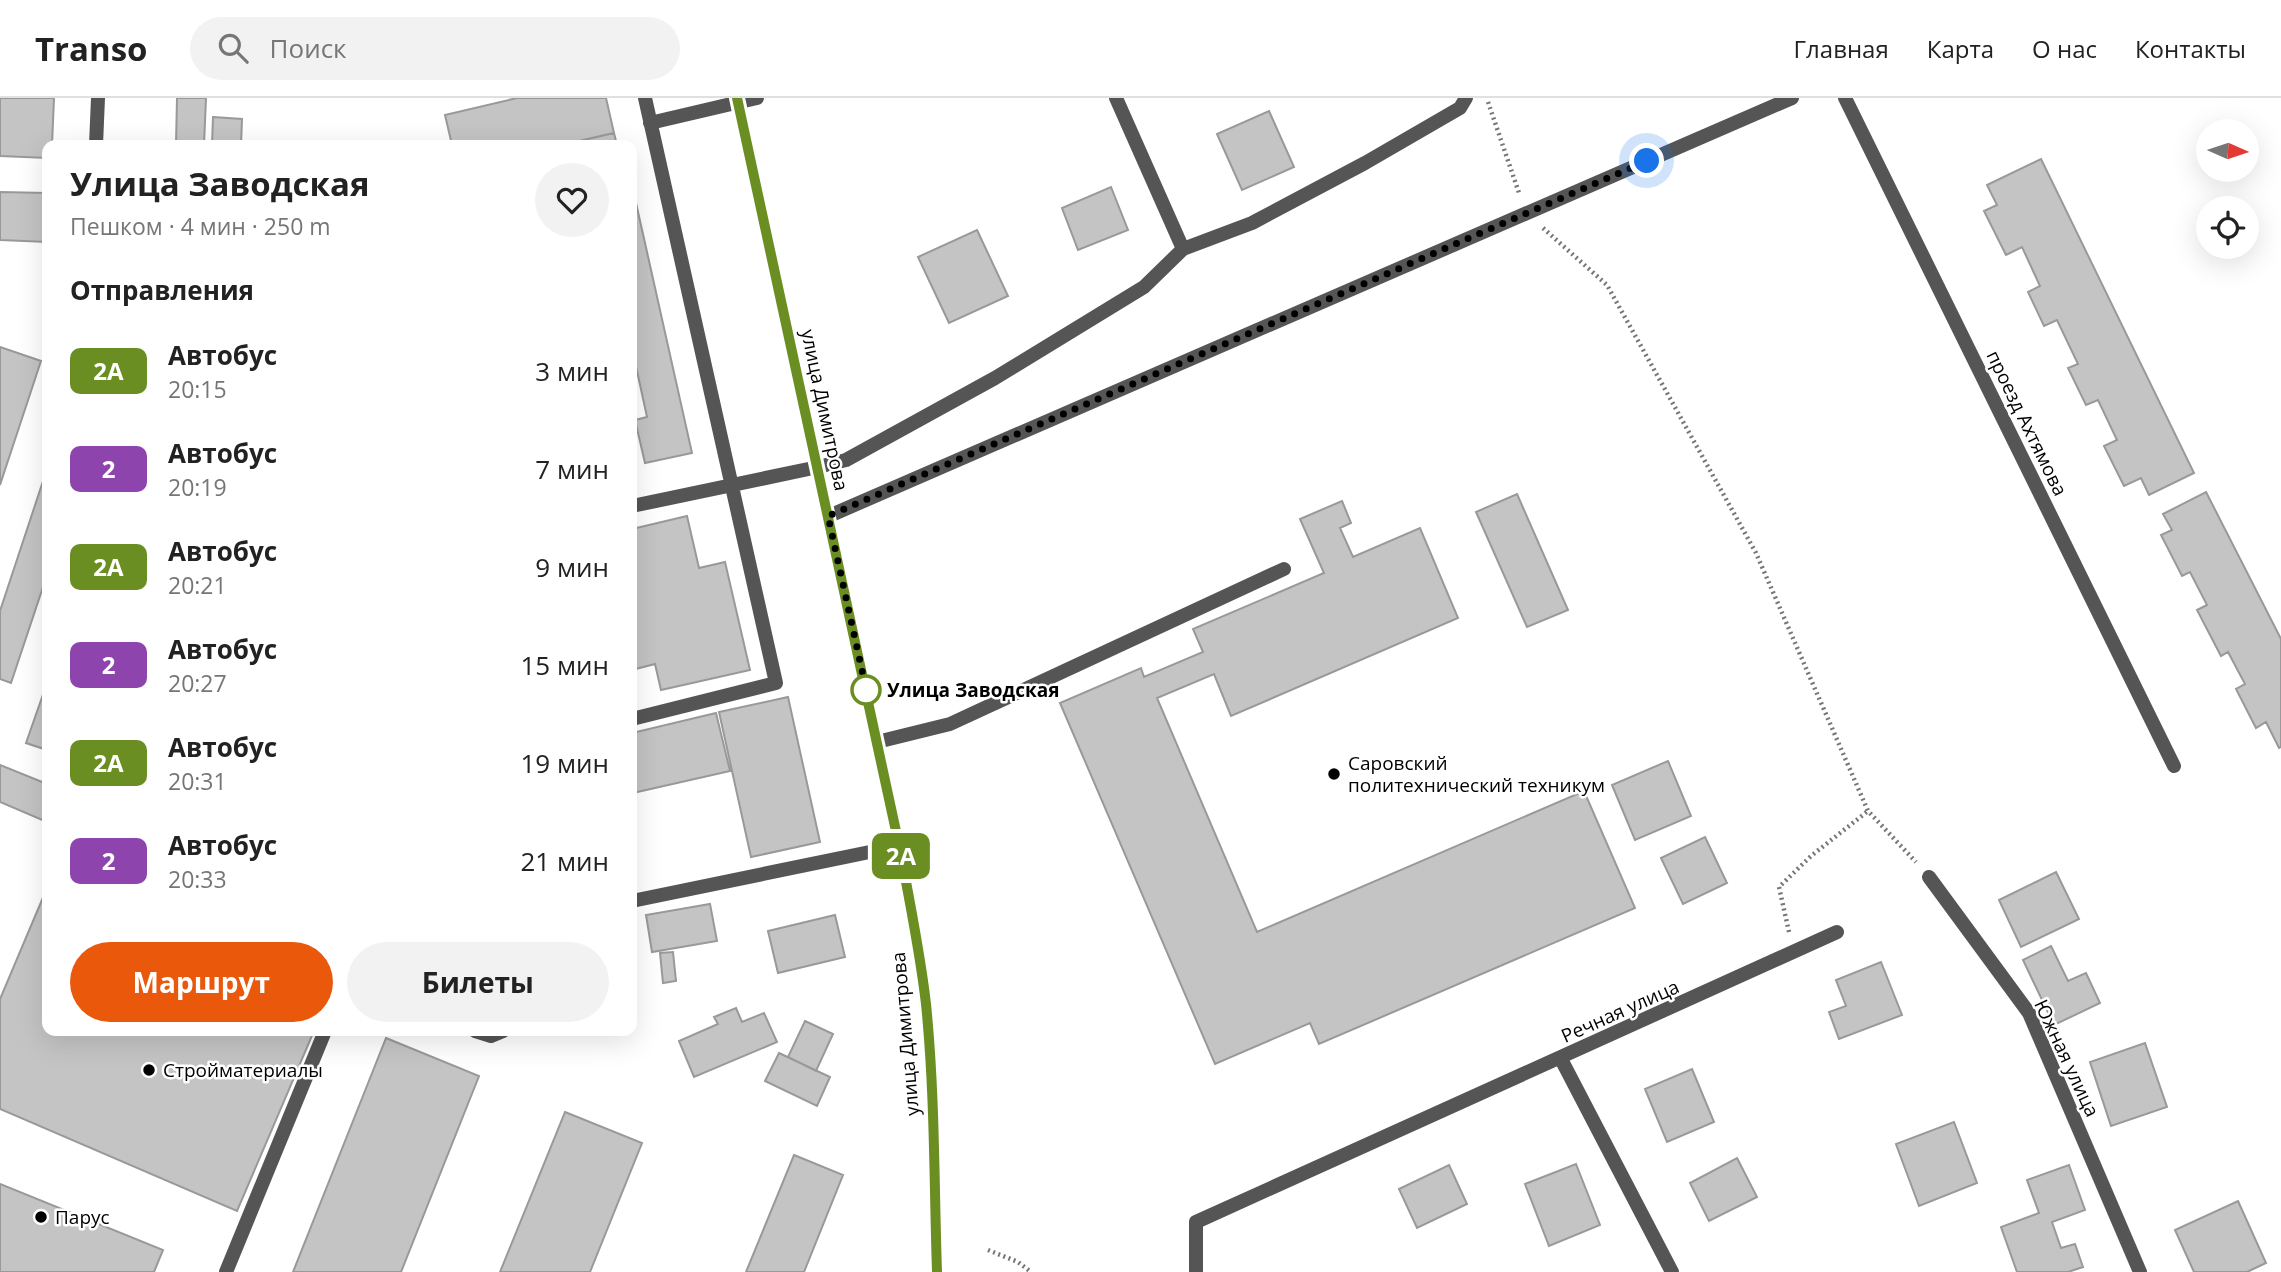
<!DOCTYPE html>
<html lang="ru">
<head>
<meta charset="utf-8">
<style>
  :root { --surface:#fff; --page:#f2f2f2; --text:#222; --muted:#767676; --line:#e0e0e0; --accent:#ea580c }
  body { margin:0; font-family:"Open Sans",sans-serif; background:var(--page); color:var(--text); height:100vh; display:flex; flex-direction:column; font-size:26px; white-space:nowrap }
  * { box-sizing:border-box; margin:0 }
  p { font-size:23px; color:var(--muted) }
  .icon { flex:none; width:38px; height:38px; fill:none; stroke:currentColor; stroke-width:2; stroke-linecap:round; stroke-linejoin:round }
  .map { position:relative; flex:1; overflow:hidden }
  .sheet { position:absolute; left:42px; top:42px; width:595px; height:896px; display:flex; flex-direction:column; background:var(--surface); border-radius:14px; box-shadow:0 7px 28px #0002 }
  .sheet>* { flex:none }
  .badge { padding:0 14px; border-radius:10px; font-size:24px; line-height:46px }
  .needle { width:46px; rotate:93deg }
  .buttons { position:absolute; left:2196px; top:21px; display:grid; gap:14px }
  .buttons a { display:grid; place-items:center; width:63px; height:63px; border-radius:50%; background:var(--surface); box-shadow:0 7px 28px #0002; font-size:35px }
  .you { position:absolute; width:35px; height:35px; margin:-18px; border:5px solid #fff; border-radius:50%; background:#1a73e8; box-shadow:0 0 0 10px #1a73e833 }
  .map>.badge { position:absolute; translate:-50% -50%; box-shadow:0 0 0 4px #fff }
  h2 { padding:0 28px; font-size:26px; line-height:63px }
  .round { display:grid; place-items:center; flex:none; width:74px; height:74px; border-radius:37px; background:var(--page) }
  .overview { display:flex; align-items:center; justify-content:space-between; height:119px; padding:0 28px }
  h1 { font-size:33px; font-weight:700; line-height:52px }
  .action { display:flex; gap:14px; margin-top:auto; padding:14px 28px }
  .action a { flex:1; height:80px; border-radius:42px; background:var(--accent); color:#fff; font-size:28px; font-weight:700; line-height:80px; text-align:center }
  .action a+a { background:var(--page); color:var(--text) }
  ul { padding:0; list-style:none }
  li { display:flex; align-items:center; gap:21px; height:98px; padding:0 28px }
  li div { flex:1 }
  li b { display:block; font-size:26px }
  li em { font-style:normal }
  li .badge { min-width:77px; font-weight:700; text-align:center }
  header { display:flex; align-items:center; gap:42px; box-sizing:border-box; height:98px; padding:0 35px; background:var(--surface); border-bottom:2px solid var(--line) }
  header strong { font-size:33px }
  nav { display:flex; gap:38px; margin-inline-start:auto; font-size:24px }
  .search { width:490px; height:63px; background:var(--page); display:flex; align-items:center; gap:18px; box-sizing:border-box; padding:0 24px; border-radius:38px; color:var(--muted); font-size:26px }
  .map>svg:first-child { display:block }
</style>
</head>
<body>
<header>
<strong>Transo</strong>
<div class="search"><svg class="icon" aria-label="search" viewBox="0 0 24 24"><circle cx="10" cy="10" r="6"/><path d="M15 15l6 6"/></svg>Поиск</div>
<nav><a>Главная</a><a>Карта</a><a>О нас</a><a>Контакты</a></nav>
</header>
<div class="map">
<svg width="2281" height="1174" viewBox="0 0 2281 1174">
  <rect width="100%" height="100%" fill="#fff"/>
  <!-- building -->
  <path fill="#c4c4c4" stroke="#999" stroke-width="2" d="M 0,0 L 54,0 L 52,47 L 47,47 L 47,60 L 0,58 Z
    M 177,0 L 206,0 L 204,47 L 176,47 Z
    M 517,0 L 606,0 L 614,35 L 562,47 L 452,47 L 445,17 Z
    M 1269,13 L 1294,69 L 1242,92 L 1217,36 Z
    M 213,19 L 242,21 L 241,47 L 212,47 Z
    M 614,35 L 617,47 L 584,47 L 583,42 Z
    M 2041,61 L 2194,375 L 2149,397 L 2141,380 L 2124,388 L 2104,348 L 2117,342 L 2098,302 L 2086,307 L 2068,270 L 2078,266 L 2057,222 L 2044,228 L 2028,194 L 2040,188 L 2022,149 L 2006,157 L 1984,113 L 1997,107 L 1987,87 Z
    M 632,87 L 692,355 L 645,365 L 635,322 L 647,319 L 632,250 Z
    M 1111,89 L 1128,132 L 1078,152 L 1062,110 Z
    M 0,94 L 47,95 L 47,144 L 0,142 Z
    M 977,132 L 1008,198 L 949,225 L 918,159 Z
    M 0,249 L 41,263 L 0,387 Z
    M 47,371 L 47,477 L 11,585 L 0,581 L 0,513 Z
    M 2206,394 L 2281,541 L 2281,649 L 2279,650 L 2266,624 L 2256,630 L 2236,591 L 2245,586 L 2228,554 L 2221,558 L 2197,512 L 2207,507 L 2190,474 L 2182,478 L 2161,437 L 2172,432 L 2163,416 Z
    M 1517,396 L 1568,512 L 1527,529 L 1476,414 Z
    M 1342,403 L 1351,425 L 1340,430 L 1353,459 L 1420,430 L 1458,520 L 1231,618 L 1214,576 L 1157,600 L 1257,834 L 1584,693 L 1635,810 L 1319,946 L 1310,925 L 1215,966 L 1060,605 L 1141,570 L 1144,579 L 1203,554 L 1193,531 L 1324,475 L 1300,421 Z
    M 687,418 L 699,470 L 725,464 L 750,572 L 661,592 L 655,566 L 632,572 L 632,431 Z
    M 47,585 L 47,652 L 26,645 Z
    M 788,599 L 820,744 L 751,759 L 719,614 Z
    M 716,615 L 730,673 L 633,695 L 632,635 Z
    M 1668,663 L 1691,718 L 1635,742 L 1612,687 Z
    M 0,667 L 47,686 L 47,724 L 0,704 Z
    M 1705,739 L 1727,785 L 1683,806 L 1661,760 Z
    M 2056,774 L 2079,821 L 2021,849 L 1999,802 Z
    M 47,790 L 47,933 L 314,933 L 237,1113 L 0,1011 L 0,901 Z
    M 710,806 L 717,843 L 652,854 L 646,817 Z
    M 835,817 L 845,859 L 778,875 L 768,833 Z
    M 2051,848 L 2068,883 L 2086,875 L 2100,905 L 2054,927 L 2023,862 Z
    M 673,854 L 676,883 L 663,885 L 660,855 Z
    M 1881,864 L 1902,917 L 1839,941 L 1829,914 L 1846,908 L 1836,882 Z
    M 736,910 L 742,924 L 764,915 L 777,944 L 694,979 L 679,943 L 718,926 L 714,919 Z
    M 805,923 L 833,936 L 816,973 L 788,959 Z
    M 386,940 L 479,978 L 401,1174 L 293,1174 Z
    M 2145,945 L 2167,1009 L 2111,1028 L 2090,964 Z
    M 779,955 L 830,979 L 817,1008 L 765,983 Z
    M 1692,971 L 1714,1024 L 1667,1044 L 1645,991 Z
    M 565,1014 L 642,1045 L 590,1174 L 500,1174 Z
    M 1954,1024 L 1977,1085 L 1919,1108 L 1896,1046 Z
    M 794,1057 L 843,1077 L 804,1174 L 746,1174 Z
    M 1737,1060 L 1757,1099 L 1709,1123 L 1690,1085 Z
    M 1576,1066 L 1600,1127 L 1549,1148 L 1525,1086 Z
    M 1449,1067 L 1467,1106 L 1417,1130 L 1399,1091 Z
    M 2069,1067 L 2085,1112 L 2052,1124 L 2061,1150 L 2075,1146 L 2083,1169 L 2068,1174 L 2017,1174 L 2001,1129 L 2039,1115 L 2027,1082 Z
    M 0,1086 L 163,1152 L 154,1174 L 0,1174 Z
    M 2238,1103 L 2266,1165 L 2247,1174 L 2194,1174 L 2175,1132 Z"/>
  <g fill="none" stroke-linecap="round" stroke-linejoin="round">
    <!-- path -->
    <path stroke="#777" stroke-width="4.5" stroke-dasharray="2 3.5" stroke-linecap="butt" d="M 1488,4 L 1519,95
      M 1543,130 L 1607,187 L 1756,455 L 1868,713 L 1916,764
      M 1789,834 L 1779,789 L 1811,758 L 1868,713
      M 988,1152 L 1018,1164 L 1031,1174"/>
    <!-- service -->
    <path stroke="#555" stroke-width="14" d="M 650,25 L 757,0
      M 96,47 L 98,0
      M 632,408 L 818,369
      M 632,621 L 776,585 L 645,0
      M 877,644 L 950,626 L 1284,471
      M 632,803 L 899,748
      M 475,933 L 491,938 L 503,933
      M 226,1174 L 325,933"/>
    <!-- minor -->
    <path stroke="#555" stroke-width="14" d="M 1116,0 L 1183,151
      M 1845,0 L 2174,668
      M 818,369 L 846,362 L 995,280 L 1144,189 L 1183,151 L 1252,125 L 1365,65 L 1460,10 L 1466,0
      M 829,418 L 1792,0
      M 1929,779 L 2029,915 L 2140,1174
      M 1561,961 L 1672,1174
      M 1196,1174 L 1196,1124 L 1837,834"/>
    <!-- tertiary -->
    <path stroke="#555" stroke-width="14" d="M 737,0 L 899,748 C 909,800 920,853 926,906 C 935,995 934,1085 937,1174"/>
  </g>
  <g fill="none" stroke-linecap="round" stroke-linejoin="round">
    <!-- line casing -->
    <g stroke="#fff" stroke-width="16">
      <path id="line" d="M 737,0 L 899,747 C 909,800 920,853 926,906 C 935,995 934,1085 937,1174"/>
    </g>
    <!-- line -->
    <use href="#line" stroke="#6b8e23" stroke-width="10"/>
    <!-- walk -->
    <path stroke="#000" stroke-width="7" stroke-dasharray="0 12.6" d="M 866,592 L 867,595 L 828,418 L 1647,63"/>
  </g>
  <!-- markers -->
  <circle fill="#fff" stroke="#6b8e23" stroke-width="3.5" cx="866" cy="592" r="14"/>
  <g fill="#000" stroke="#fff" stroke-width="2.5">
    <circle cx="1334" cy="676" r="7"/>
    <circle cx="149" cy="972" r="7"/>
    <circle cx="41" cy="1119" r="7"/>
  </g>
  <g text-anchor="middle" stroke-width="5" stroke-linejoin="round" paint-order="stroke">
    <!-- street labels -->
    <g font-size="19" fill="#000" stroke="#fff">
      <text transform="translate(825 312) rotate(78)" y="7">улица Димитрова</text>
      <text transform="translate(2027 325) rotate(64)" y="7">проезд Ахтямова</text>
      <text transform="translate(1620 913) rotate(-24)" y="7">Речная улица</text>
      <text transform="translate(905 936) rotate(-95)" y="7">улица Димитрова</text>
      <text transform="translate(2067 960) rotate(65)" y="7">Южная улица</text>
    </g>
    <!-- stop labels -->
    <g font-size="19" font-weight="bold" fill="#000" stroke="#fff" text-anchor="start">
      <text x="887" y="599">Улица Заводская</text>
    </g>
    <!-- poi labels -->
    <g font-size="19" fill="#000" stroke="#fff" text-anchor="start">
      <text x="1348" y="672">Саровский<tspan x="1348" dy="22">политехнический техникум</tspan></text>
      <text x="163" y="979">Стройматериалы</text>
      <text x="55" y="1126">Парус</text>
    </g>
  </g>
</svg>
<div class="buttons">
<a><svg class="needle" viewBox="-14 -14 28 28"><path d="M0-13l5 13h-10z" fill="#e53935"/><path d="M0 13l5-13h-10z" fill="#767676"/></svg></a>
<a><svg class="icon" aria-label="locate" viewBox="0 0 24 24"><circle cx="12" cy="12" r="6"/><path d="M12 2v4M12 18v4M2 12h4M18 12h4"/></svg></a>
</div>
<div class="you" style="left:1647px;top:63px"></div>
<b class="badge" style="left:901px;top:758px;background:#6b8e23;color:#fff">2А</b>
<section class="sheet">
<div class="overview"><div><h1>Улица Заводская</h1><p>Пешком · 4 мин · 250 m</p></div><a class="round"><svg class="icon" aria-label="heart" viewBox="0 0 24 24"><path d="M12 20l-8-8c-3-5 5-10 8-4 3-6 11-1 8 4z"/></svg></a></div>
<h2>Отправления</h2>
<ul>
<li><span class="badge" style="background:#6b8e23;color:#fff">2А</span><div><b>Автобус</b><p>20:15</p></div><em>3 мин</em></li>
<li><span class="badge" style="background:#8e44ad;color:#fff">2</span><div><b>Автобус</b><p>20:19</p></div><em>7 мин</em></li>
<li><span class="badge" style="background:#6b8e23;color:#fff">2А</span><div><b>Автобус</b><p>20:21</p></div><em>9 мин</em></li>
<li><span class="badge" style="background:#8e44ad;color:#fff">2</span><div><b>Автобус</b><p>20:27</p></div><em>15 мин</em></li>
<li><span class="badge" style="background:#6b8e23;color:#fff">2А</span><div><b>Автобус</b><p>20:31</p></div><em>19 мин</em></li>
<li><span class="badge" style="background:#8e44ad;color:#fff">2</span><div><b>Автобус</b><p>20:33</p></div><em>21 мин</em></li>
</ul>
<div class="action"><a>Маршрут</a><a>Билеты</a></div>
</section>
</div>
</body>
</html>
